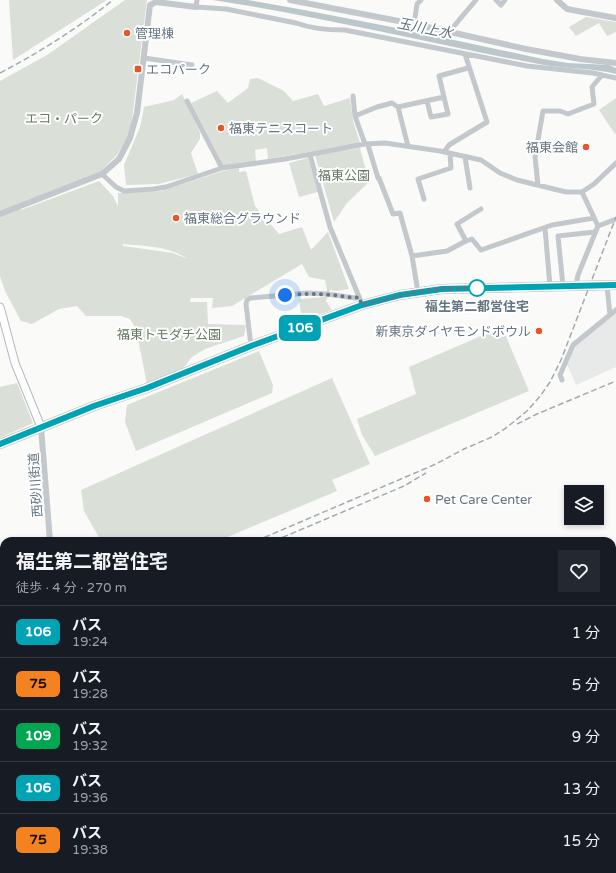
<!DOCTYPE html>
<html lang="ja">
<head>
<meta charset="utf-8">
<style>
  :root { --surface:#171b24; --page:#242831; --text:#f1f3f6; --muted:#9ea1a6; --line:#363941 }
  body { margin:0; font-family:"Varela Round","Noto Sans JP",sans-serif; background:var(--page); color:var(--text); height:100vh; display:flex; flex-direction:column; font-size:15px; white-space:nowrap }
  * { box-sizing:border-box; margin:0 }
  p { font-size:13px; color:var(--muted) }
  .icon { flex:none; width:22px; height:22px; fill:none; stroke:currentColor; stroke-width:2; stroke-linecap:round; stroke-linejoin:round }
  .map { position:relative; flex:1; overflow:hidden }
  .sheet { position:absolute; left:0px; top:537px; width:616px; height:336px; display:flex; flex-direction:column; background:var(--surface); border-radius:12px 12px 0 0; box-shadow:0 2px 6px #0003 }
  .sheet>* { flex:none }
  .badge { padding:0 8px; border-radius:6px; font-size:14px; line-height:26px }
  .tools { position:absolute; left:564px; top:485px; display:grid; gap:8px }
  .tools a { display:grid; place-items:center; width:40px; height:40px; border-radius:0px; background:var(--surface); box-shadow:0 2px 6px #0003; font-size:20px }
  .you { position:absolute; width:20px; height:20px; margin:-10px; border:3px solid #fff; border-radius:50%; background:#1a73e8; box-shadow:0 0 0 6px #1a73e833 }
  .map>.badge { position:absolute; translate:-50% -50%; box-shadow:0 0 0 2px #fff }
  .round { display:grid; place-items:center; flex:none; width:42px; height:42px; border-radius:0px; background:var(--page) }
  .overview { display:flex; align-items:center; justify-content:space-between; height:68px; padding:0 16px }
  h1 { font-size:19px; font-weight:700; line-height:30px }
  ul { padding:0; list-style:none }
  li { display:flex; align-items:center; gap:12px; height:52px; padding:0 16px; border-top:1px solid var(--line) }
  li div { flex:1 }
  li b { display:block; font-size:15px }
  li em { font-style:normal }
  li .badge { min-width:44px; font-weight:700; text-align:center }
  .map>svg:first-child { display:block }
</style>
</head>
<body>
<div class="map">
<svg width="616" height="873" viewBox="0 0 616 873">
  <rect width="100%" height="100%" fill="#fafaf8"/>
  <!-- built -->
  <path fill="#e8e9e9" d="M 616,313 L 616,367 L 576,385 L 566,362 L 572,347 Z"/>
  <!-- green -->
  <path fill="#dadfd7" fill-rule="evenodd" d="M 9,0 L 107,0 L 13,60 Z
    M 125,0 L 147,0 L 131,127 L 128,137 L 116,156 L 100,172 L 16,205 L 21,210 L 99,181 L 113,196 L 118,206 L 118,193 L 161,191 L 223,171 L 239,168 L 239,172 L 246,171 L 255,206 L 279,234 L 302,227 L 311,250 L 328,232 L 349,289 L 336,291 L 330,290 L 326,301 L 332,310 L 302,321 L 299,299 L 325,297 L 327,289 L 325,280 L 309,277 L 302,264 L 232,306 L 212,308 L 213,298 L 191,298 L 190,302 L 207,302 L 208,324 L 246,325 L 244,336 L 205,349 L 192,357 L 182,370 L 147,384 L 136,329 L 130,319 L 121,316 L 86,316 L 77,306 L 59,309 L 32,324 L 21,321 L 5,291 L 0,276 L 0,81 L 47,55 ZM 123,244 C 145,246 169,246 188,259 L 173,253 L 123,246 Z
    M 586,17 L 616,22 L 616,32 L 607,36 L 599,23 L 576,36 L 569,27 Z
    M 258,78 L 284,91 L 293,101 L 318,94 L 324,106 L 350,98 L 353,121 L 360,143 L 268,159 L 267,148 L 255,150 L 256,161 L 224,166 L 191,103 L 217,91 L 228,103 L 248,88 L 250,79 Z
    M 182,94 L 200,133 L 200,139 L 191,153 L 198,174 L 159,184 L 126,185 L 124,165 L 140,127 L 144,107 L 174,100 Z
    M 616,98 L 616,133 L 615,134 L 599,110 Z
    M 360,148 L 369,182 L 347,203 L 334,222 L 315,155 Z
    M 308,158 L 318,192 L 299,197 L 289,163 Z
    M 502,327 L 529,391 L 375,456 L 362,435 L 357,419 L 416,394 L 409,367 Z
    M 259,351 L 273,385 L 272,393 L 136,451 L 125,422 L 127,405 Z
    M 332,378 L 370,464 L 332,480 L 337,491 L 218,541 L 101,541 L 84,511 L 81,490 Z
    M 17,383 L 33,423 L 0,438 L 0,387 Z
    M 612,606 L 616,606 L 616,661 L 612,661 Z
    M 0,746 L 4,747 L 4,788 L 0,788 Z
    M 612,866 L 616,867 L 616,873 L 587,873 L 587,869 L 612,869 Z
    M 109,869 L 261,869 L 263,873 L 109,873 Z"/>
  <!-- water -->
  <path fill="#bbc7cb" d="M 213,0 L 248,0 L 304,10 L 412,31 L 543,59 L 568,63 L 609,65 L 616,68 L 616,74 C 593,68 568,69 544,65 C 433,44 324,17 213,0 Z"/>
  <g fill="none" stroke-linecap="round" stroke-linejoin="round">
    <!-- secondary casing -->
    <g stroke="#b3babf" stroke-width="9">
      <path id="secondary" d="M 0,307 L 15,363 L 41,427"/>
    </g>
    <!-- primary casing -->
    <g stroke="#b5babe" stroke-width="10">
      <path id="primary" d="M 0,444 L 94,406 L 147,388 L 251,346 L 362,305 L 400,295 L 442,289 L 616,285"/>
    </g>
    <!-- minor -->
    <path stroke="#c3c8cc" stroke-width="5" d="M 197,0 L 196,7 L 226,9 L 296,23 C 312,29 327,30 345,30 L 527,66 L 593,73 L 616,78
      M 496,0 L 501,5 L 505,0
      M 414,24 L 417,4 L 421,0
      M 449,32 L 476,0
      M 144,58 L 192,65
      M 353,96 L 355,116
      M 187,101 L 222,168
      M 427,101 L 431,117 L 448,114 L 439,76 L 468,68
      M 398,107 L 444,97
      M 365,144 L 355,116 L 377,107 L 392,103 L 398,107 L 408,146
      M 368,145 L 378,178
      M 444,152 L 449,145 L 487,122 L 465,54
      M 310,155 L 330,227 L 360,299
      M 465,157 L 470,188
      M 102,174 L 116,187 L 124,191 L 154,189 L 166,187 L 222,168 L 285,159 L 365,144 L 385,143 L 440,151 L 481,160 L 500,173 L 517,180 L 566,192 L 582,192
      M 379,178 L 393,214 L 400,213 L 412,256 L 418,292
      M 538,185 L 535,157 L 543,111 L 560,111 L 568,114 L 594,104 L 592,87 L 602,75
      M 582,192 L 594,184 L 616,163
      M 582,192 L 598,226
      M 424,199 L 418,179 L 451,168 L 450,154
      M 481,209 L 457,224 L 466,241 L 472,239 L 481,250 L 552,225 L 594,218
      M 545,228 L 550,286
      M 412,256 L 447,251 L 466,241
      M 576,285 L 578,275 L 598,226 L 616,219
      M 563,286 L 558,236 L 595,232
      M 607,286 L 610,315
      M 251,346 L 246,304 L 247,300 L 250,298 L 307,293 L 327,294 L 355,298 L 359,297
      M 562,380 L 560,375 L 573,345 L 616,310
      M 0,660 L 4,660"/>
    <!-- tertiary -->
    <path stroke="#c3c8cc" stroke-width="6" d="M 290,0 L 414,24 L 526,49 L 580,59 L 616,63
      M 557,0 L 567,9 L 616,18
      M 0,214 L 102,174 L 119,159 L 130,138 L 137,113 L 150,5 L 156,2 L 196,7
      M 41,427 L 50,541
      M 54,869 L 54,873"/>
    <!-- secondary -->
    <use href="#secondary" stroke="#fff" stroke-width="7"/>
    <!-- primary -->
    <use href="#primary" stroke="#fff" stroke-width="8"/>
    <!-- rail -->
    <path stroke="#a2aab0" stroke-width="1.5" stroke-dasharray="6 3" stroke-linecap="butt" d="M 0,73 C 40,52 78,28 113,0
      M 517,424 L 537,414 L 616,381
      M 256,541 L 436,464 L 464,449 L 492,437 L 506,428 L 527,411 L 541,395 L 550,382 L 561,360 L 616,217
      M 274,541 L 404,486 L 426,473"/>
  </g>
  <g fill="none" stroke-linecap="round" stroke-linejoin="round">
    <!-- line casing -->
    <g stroke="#fff" stroke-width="9">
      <path id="line" d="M 0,444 L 94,406 L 147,388 L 251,346 L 362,305 L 400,295 L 442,289 L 616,285"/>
    </g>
    <!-- line -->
    <use href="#line" stroke="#00a3b4" stroke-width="6"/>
    <!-- walk -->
    <path stroke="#657683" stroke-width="4" stroke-dasharray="0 7.2" d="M 285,295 C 309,293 331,294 355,298 L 359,297 L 362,305 L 421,291 L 442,289 L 477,288"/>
  </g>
  <!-- markers -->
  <g fill="#e4572e" stroke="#fff" stroke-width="1.5">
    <circle cx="127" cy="33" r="4"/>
    <rect x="134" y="65" width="8" height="8" rx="2"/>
    <circle cx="221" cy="128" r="4"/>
    <circle cx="586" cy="147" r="4"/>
    <circle cx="176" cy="218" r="4"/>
    <circle cx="539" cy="331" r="4"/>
    <circle cx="427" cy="499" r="4"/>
  </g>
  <circle fill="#fff" stroke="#00a3b4" stroke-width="2" cx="477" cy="288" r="8"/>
  <g text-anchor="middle" stroke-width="4" stroke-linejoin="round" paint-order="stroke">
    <!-- poi labels -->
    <g font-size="13" fill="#657683" stroke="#fff" text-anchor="start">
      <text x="135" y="38">管理棟</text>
      <text x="146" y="74">エコパーク</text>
      <text x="229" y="133">福東テニスコート</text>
      <text x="578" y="152" text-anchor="end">福東会館</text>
      <text x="184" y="223">福東総合グラウンド</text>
      <text x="531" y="336" text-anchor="end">新東京ダイヤモンドボウル</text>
      <text x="435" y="504">Pet Care Center</text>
    </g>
    <!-- park labels -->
    <g font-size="13" fill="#687a64" stroke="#fff">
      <text x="64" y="123">エコ・パーク</text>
      <text x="344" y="180">福東公園</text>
      <text x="169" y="339">福東トモダチ公園</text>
    </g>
    <!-- stop labels -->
    <g font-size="13" font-weight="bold" fill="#657683" stroke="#fff">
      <text x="477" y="311">福生第二都営住宅</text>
    </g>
    <!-- street labels -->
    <g font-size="13" fill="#657683" stroke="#fff">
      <text transform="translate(35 485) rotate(-94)" y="5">西砂川街道</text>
    </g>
    <!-- water labels -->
    <g font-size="14" font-style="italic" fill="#60757c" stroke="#fff">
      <text transform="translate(425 28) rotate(11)" y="5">玉川上水</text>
    </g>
  </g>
</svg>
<div class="tools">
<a><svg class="icon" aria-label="layers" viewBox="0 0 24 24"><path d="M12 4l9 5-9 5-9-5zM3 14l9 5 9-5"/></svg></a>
</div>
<div class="you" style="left:285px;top:295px"></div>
<b class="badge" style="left:300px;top:328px;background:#00a3b4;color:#fff">106</b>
<section class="sheet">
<div class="overview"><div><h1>福生第二都営住宅</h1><p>徒歩 · 4 分 · 270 m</p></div><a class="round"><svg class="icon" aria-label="heart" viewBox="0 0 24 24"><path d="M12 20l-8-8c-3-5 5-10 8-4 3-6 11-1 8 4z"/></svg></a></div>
<ul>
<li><span class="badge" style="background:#00a3b4;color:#fff">106</span><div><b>バス</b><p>19:24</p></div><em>1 分</em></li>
<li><span class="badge" style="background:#f58220;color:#111">75</span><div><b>バス</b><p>19:28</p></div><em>5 分</em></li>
<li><span class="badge" style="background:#00a651;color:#fff">109</span><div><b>バス</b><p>19:32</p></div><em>9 分</em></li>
<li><span class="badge" style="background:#00a3b4;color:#fff">106</span><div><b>バス</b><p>19:36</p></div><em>13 分</em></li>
<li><span class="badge" style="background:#f58220;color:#111">75</span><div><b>バス</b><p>19:38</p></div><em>15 分</em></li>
</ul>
</section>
</div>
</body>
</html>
